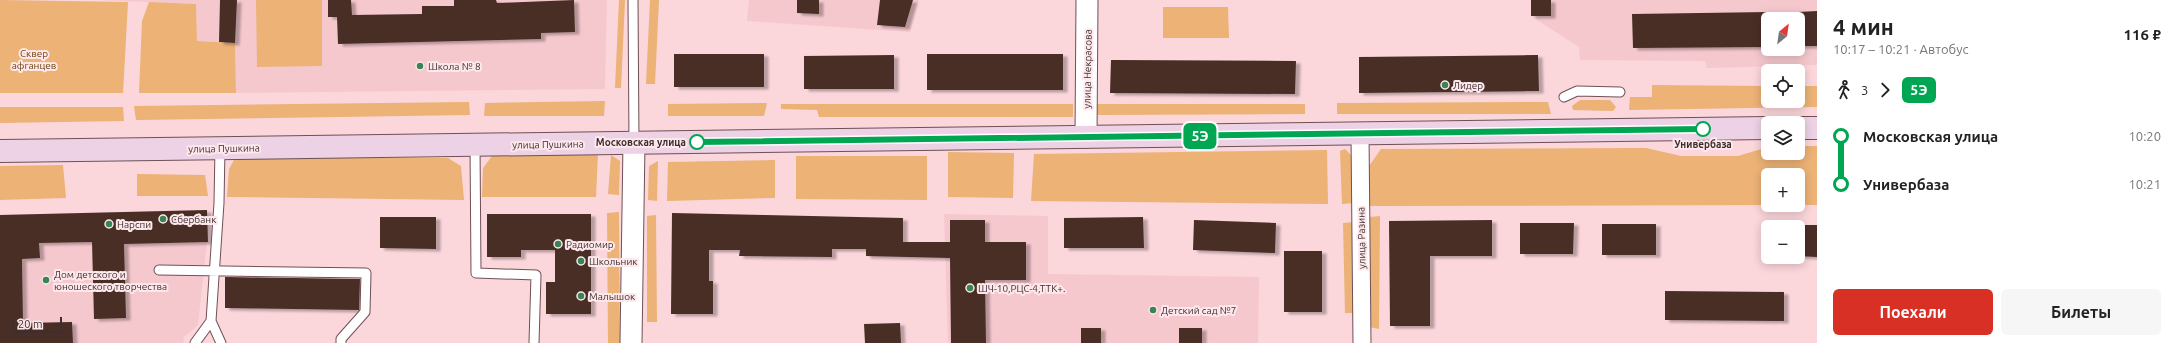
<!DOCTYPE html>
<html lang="ru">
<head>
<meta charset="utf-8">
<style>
  :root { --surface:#fff; --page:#f6f6f6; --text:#222; --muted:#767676; --accent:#d93025 }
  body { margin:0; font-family:Ubuntu,sans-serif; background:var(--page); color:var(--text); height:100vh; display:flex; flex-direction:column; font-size:15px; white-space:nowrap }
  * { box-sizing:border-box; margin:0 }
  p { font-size:13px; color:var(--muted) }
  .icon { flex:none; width:22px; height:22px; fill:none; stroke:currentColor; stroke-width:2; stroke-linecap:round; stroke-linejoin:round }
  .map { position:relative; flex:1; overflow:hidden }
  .sheet { display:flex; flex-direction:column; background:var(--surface); width:360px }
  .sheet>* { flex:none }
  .badge { padding:0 8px; border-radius:6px; font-size:14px; line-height:26px }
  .needle { width:26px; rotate:29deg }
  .controls { position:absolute; left:1761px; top:12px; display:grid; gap:8px }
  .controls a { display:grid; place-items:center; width:44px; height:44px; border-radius:6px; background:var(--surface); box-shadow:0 2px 10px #0003; font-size:20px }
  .scale { position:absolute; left:12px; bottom:10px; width:50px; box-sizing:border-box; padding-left:4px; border:2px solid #3d2f31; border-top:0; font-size:11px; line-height:14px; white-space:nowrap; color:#3d2f31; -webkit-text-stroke:3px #fee8eb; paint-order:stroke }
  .map>.badge { position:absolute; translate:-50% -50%; box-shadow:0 0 0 2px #fff }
  .legs { display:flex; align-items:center; gap:6px; height:44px; padding:0 16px; font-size:13px }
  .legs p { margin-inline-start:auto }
  .headline { display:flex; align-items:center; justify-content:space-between; height:68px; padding:0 16px }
  h1 { font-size:22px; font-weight:600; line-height:30px }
  .action { display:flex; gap:8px; margin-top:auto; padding:8px 16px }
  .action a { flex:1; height:46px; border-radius:6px; background:var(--accent); color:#fff; font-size:16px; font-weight:600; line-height:46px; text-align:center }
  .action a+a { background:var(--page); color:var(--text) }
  ul { padding:0 16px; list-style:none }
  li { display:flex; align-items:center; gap:14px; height:48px; font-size:15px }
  li i { display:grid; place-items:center; width:6px; height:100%; margin:0 5px; background:currentColor }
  li i::after { content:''; width:10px; height:10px; margin:-5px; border:3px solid; border-radius:50%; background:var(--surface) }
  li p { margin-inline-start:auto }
  li:first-child i { background:linear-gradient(#0000 50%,currentColor 0) }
  li:last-child i { background:linear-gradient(currentColor 50%,#0000 0) }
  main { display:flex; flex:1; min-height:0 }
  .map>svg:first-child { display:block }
</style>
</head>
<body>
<main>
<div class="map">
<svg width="1817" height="343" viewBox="0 0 1817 343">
  <defs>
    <filter id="shadow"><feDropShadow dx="4.5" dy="2.5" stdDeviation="1" flood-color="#0004"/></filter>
  </defs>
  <rect width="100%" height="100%" fill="#fbd6db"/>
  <!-- built -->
  <path fill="#f5c8ce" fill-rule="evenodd" d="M 100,0 L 607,0 L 605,89 L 236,93 L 235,43 L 197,41 L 196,4 Z
    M 749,0 L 919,0 L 910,32 L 747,21 Z
    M 1531,0 L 1817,0 L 1817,65 L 1707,68 L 1705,61 L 1580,60 L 1579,47 L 1531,16 ZM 1768,19 L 1798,19 L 1798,49 L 1768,49 Z
    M 207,210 L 207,242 L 198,325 L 184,337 L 183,343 L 0,343 L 0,215 Z
    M 944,214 L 1048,216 L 1048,274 L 1259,277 L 1258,343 L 948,343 Z"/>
  <!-- green -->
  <path fill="#ecb276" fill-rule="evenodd" d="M 0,0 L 128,2 L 123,93 L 0,93 Z
    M 256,0 L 322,0 L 322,66 L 257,67 Z
    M 619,0 L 625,0 L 621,88 L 615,88 Z
    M 650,0 L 659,0 L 655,84 L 646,84 Z
    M 149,2 L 196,4 L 197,41 L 235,43 L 236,93 L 139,93 L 142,21 Z
    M 1163,7 L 1228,7 L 1229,38 L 1163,38 Z
    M 1652,85 L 1768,86 L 1768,101 L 1798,101 L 1798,86 L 1817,86 L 1817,107 L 1629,110 L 1630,97 L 1652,97 Z
    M 1580,100 L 1610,100 L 1616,107 L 1613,111 L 1573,110 L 1572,106 Z
    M 605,101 L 604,116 L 484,116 L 485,103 Z
    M 469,102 L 470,115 L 136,120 L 134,106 Z
    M 1548,102 L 1551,114 L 1337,114 L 1337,103 Z
    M 767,103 L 764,116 L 668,116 L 668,104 Z
    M 781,104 L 1073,104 L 1073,117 L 819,117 L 817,110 L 781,109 Z
    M 1096,104 L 1305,104 L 1305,114 L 1096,115 Z
    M 0,107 L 123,107 L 124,121 L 0,123 Z
    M 1798,146 L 1817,146 L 1817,205 L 1367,206 L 1367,169 L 1381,149 L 1646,148 L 1681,156 L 1738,156 L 1768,147 L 1768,153 L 1798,153 ZM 1768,175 L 1798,175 L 1798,205 L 1768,205 Z
    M 1345,149 L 1353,157 L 1353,203 L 1342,204 L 1340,151 Z
    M 1327,150 L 1328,204 L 1031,201 L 1034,154 Z
    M 948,152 L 1014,153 L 1013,198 L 948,197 Z
    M 598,154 L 596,197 L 482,197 L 483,168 L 492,156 Z
    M 611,155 L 620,161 L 619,195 L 608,194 Z
    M 796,156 L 927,156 L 927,200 L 796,199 Z
    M 235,158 L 448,158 L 461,166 L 464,200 L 227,197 L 229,169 Z
    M 775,160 L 775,198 L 667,201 L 668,162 Z
    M 658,161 L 657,201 L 648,200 L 649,166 Z
    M 63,165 L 66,198 L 0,200 L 0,166 Z
    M 137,174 L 205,175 L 208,196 L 137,196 Z
    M 619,212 L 620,343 L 608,343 L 607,213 Z
    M 656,215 L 657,322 L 647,322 L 647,216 Z
    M 1380,216 L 1379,329 L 1369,327 L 1369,217 Z
    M 1354,222 L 1356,313 L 1345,313 L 1343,223 Z"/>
  <!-- building -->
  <path fill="#482e26" filter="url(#shadow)" d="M 220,0 L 237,0 L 235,43 L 219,42 Z
    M 328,0 L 351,0 L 352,15 L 422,14 L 422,6 L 454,6 L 454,0 L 496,0 L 497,3 L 574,0 L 575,32 L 541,33 L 541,39 L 338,44 L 337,17 L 328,17 Z
    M 797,0 L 819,0 L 819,14 L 797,13 Z
    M 880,0 L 913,0 L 905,27 L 877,25 Z
    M 1531,0 L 1551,0 L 1551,16 L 1531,16 Z
    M 1817,11 L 1817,46 L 1798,46 L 1798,12 Z
    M 1768,12 L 1768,47 L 1633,48 L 1632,14 Z
    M 674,54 L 764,54 L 764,87 L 674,87 Z
    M 927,54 L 1063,54 L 1063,90 L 927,90 Z
    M 894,55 L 894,89 L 804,89 L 804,56 Z
    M 1538,55 L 1539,91 L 1359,93 L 1359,57 Z
    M 1111,60 L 1296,61 L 1295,94 L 1110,93 Z
    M 207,210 L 208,242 L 124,244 L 126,318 L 94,319 L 92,242 L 39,243 L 40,258 L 22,259 L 23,323 L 72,322 L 73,343 L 0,343 L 0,215 Z
    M 672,213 L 903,218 L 903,242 L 950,242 L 950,220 L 985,220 L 985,242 L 1026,242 L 1026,280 L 985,280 L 986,343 L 951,343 L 950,258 L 866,256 L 866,249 L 832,249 L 832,257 L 739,256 L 740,250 L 709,250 L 709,281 L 713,281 L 713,314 L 671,314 Z
    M 487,214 L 591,214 L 591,314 L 546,314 L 546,282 L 555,282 L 555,250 L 521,250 L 521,257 L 487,257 Z
    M 380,217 L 436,217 L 436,249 L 380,248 Z
    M 1143,217 L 1144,248 L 1064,248 L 1064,218 Z
    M 1194,220 L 1276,223 L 1275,253 L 1193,250 Z
    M 1492,220 L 1492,256 L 1430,256 L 1430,326 L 1390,326 L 1389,221 Z
    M 1520,223 L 1574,223 L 1573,254 L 1520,254 Z
    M 1602,224 L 1656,224 L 1656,255 L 1602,255 Z
    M 1798,225 L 1817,225 L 1817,257 L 1798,256 Z
    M 1284,251 L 1322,251 L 1322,312 L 1284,312 Z
    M 225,277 L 360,279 L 359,310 L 225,308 Z
    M 1665,291 L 1784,292 L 1784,321 L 1665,320 Z
    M 900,323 L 901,343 L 865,343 L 864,324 Z
    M 1081,328 L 1101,328 L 1101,343 L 1081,343 Z
    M 1179,328 L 1202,328 L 1202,343 L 1179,343 Z"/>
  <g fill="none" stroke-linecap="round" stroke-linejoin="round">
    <!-- service casing -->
    <g stroke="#6f5055" stroke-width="11">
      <path id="service" d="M 633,0 L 634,143
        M 1564,97 L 1577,91 L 1620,92
        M 475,145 L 476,273 L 536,275 L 534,343
        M 220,148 L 219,203 L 211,321 L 221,343
        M 159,270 L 366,273 L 365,312 L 341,339 L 341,343
        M 195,343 L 211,321"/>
    </g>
    <!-- minor casing -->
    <g stroke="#6f5055" stroke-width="19">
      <path id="minor" d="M 1360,134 L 1362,343"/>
    </g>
    <!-- tertiary casing -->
    <g stroke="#6f5055" stroke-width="23">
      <path id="tertiary" d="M 1086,137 L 1087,0
        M 631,343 L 634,143"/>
    </g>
    <!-- secondary casing -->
    <g stroke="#6f5055" stroke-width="24">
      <path id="secondary" d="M 1798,128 L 1817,128
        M 0,151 L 1768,128"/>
    </g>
    <!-- service -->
    <use href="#service" stroke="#fff" stroke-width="9"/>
    <!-- minor -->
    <use href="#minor" stroke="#fff" stroke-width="17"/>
    <!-- tertiary -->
    <use href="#tertiary" stroke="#fff" stroke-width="21"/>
    <!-- secondary -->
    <use href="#secondary" stroke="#ecd2e4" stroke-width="22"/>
  </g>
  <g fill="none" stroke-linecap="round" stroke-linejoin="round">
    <!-- line-1 casing -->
    <g stroke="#fff" stroke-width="9">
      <path id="line-1" d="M 697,142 L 1703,129"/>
    </g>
    <!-- line-1 -->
    <use href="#line-1" stroke="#00a651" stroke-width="6"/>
  </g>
  <!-- markers -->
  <g fill="#388453" stroke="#fee8eb" stroke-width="1.5">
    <circle cx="420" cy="66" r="4"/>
    <circle cx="1445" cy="85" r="4"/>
    <circle cx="163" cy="219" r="4"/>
    <circle cx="109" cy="224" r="4"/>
    <circle cx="558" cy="244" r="4"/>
    <circle cx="581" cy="261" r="4"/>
    <circle cx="46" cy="280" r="4"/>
    <circle cx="970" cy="288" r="4"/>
    <circle cx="581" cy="296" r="4"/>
    <circle cx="1153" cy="310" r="4"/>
  </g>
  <g fill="#fff" stroke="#00a651" stroke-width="2">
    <circle cx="1703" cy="129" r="7"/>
    <circle cx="697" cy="142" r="7"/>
  </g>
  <g text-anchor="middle" stroke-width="4" stroke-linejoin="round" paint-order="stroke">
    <!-- park labels -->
    <g font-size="10" fill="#6a410d" stroke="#fee8eb">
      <text x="34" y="57">Сквер<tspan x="34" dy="12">афганцев</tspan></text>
    </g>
    <!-- poi labels -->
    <g font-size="10" fill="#3d2f31" stroke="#fee8eb" text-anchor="start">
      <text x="428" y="70">Школа № 8</text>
      <text x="1453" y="89">Лидер</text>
      <text x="171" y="223">Сбербанк</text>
      <text x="117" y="228">Нарспи</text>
      <text x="566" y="248">Радиомир</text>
      <text x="589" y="265">Школьник</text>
      <text x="54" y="278">Дом детского и<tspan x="54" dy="12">юношеского творчества</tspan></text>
      <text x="978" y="292">ШЧ-10,РЦС-4,ТТК+.</text>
      <text x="589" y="300">Малышок</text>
      <text x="1161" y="314">Детский сад №7</text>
    </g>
    <!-- street labels -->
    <g font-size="10" fill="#3d2f31" stroke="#fee8eb">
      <text transform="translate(1087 69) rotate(-89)" y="4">улица Некрасова</text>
      <text transform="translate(548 144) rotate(-1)" y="4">улица Пушкина</text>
      <text transform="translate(224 148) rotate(-1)" y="4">улица Пушкина</text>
      <text transform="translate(1361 238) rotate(-91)" y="4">улица Разина</text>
    </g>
    <!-- stop labels -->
    <g font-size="10" font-weight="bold" fill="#3d2f31" stroke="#fee8eb" text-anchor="end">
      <text x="686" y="146">Московская улица</text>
      <text x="1703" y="148" text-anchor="middle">Универбаза</text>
    </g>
  </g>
</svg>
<div class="controls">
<a><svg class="needle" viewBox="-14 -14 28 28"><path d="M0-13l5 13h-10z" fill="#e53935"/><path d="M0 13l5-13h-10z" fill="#767676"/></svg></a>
<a><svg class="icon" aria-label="locate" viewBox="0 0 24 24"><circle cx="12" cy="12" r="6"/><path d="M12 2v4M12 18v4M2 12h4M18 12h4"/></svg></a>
<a><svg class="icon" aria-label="layers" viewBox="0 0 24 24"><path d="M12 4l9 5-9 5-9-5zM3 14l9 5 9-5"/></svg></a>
<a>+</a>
<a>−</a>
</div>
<div class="scale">20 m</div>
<b class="badge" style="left:1200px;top:136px;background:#00a651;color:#fff">5Э</b>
</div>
<section class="sheet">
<div class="headline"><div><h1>4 мин</h1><p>10:17 – 10:21 · Автобус</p></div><b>116 ₽</b></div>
<div class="legs"><svg class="icon" aria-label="walk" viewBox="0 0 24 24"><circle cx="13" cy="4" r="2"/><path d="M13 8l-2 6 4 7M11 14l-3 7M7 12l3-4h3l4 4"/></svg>3<svg class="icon" aria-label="forward" viewBox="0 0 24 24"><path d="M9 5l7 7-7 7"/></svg><b class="badge" style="background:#00a651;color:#fff">5Э</b></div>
<ul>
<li><i style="color:#00a651"></i><b>Московская улица</b><p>10:20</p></li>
<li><i style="color:#00a651"></i><b>Универбаза</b><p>10:21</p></li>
</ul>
<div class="action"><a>Поехали</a><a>Билеты</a></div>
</section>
</main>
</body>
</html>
